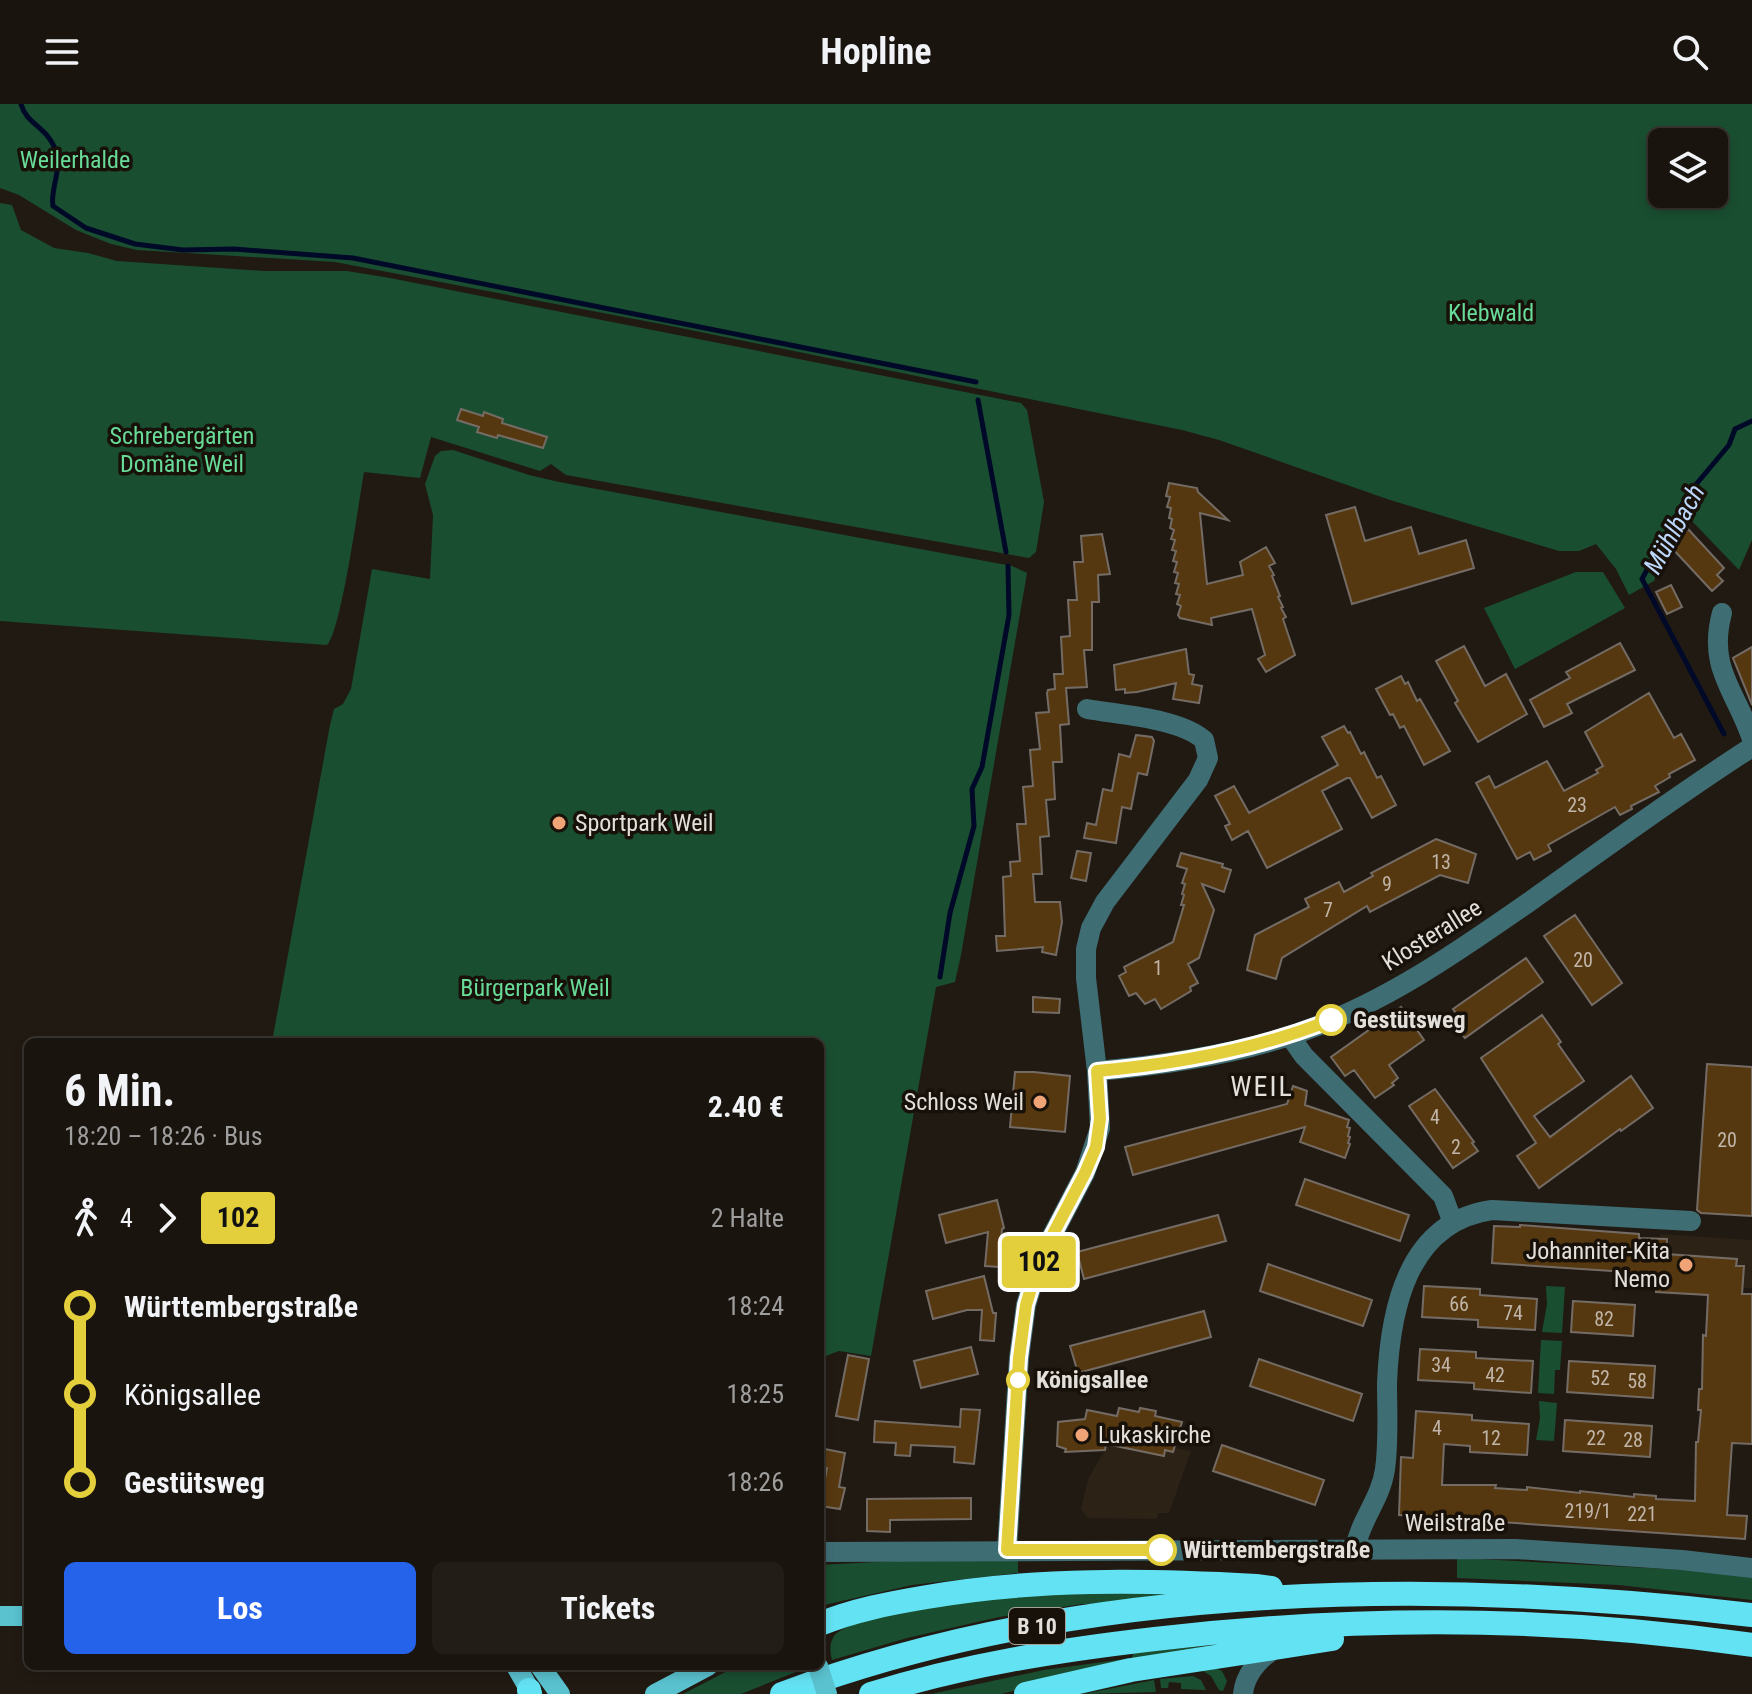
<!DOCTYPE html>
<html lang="de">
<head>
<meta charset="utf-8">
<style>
  :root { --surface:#19140e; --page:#221d17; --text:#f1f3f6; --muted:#9f9e9e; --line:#37332e; --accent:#2563eb }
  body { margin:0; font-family:"Roboto Condensed",sans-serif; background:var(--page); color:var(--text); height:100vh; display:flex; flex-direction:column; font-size:30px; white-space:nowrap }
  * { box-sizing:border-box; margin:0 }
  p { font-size:26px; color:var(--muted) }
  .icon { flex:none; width:44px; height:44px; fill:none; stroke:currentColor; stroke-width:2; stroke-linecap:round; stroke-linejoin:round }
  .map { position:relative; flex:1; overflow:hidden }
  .side { position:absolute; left:24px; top:934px; width:800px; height:632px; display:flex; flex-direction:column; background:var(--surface); border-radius:12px; box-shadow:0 4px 12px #0003,0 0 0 2px var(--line) }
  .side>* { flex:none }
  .badge { padding:0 16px; border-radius:6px; font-size:28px; line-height:52px }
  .tools { position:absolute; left:1648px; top:24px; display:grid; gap:16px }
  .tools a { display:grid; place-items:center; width:80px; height:80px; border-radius:12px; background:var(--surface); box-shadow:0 4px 12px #0003,0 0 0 2px var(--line); font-size:40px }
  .map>.badge { position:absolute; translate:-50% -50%; box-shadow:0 0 0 4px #fff }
  .legs { display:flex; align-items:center; gap:12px; height:88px; padding:0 40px; font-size:26px }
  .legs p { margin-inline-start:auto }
  .summary { display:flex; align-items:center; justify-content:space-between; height:136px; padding:0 40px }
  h1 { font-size:44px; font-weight:700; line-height:60px }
  .button { display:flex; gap:16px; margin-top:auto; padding:16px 40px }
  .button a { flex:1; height:92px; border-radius:12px; background:var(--accent); color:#fff; font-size:32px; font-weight:700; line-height:92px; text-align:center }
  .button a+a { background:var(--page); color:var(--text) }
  ul { padding:0 40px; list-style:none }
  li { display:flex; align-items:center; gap:28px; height:88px; font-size:30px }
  li i { display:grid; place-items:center; width:12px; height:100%; margin:0 10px; background:currentColor }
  li i::after { content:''; width:20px; height:20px; margin:-10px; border:6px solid; border-radius:50%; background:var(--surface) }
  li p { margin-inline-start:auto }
  li:first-child i { background:linear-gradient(#0000 50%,currentColor 0) }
  li:last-child i { background:linear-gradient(currentColor 50%,#0000 0) }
  header { display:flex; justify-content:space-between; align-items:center; height:104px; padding:0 40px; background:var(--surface); font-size:36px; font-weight:700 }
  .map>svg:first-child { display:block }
</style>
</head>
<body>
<header><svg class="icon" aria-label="menu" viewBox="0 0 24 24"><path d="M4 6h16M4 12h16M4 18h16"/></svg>Hopline<svg class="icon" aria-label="search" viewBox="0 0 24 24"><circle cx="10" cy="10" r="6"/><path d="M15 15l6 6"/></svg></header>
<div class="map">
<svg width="1752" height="1590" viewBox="0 0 1752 1590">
  <rect width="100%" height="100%" fill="#211a13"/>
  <!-- built -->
  <path fill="#2d2216" d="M 1660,1130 L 1752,1136 L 1752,1184 L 1742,1184 L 1713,1192 L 1656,1188 Z
    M 1119,1304 L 1139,1308 L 1140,1304 L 1156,1307 L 1156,1312 L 1182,1318 L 1178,1334 L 1175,1333 L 1174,1344 L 1191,1347 L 1169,1409 L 1158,1409 L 1157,1415 L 1088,1414 L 1081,1405 L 1088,1375 L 1105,1346 L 1108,1333 L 1085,1317 L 1087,1306 L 1116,1312 Z"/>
  <!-- green -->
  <path fill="#1a4e31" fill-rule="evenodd" d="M 0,0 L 1752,0 L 1752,436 L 1739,466 L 1689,414 L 1665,446 L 1654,477 L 1629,491 L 1616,465 L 1596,440 L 1579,447 L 1559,447 L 1390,396 L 1219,336 L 1182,326 L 661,220 L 335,158 L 137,146 L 111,140 L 76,126 L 19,91 L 0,84 ZM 1662,38 L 1714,38 L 1714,90 L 1662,90 Z
    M 0,99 L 12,101 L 21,126 L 54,144 L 88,149 L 117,157 L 264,167 L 347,167 L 390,174 L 1021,299 L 1027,306 L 1044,398 L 1036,448 L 1029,454 L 566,371 L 551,360 L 540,367 L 431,333 L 420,374 L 364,368 C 359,396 341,528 327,541 L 0,517 Z
    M 453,346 L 529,371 L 559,378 L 1012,462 L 1027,469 L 961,851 L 955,878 L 936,883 L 871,1252 L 839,1247 L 820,1254 L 820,938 L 272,938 L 330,621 L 334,605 L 343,600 L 351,585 L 372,465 L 430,475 L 433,411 L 425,380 L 435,352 L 441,347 Z
    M 1576,468 L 1603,468 L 1625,504 L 1515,565 L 1484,504 Z
    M 1546,1182 L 1565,1183 L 1562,1229 L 1542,1228 L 1547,1200 Z
    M 1541,1236 L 1562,1237 L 1560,1266 L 1555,1266 L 1554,1290 L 1538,1289 Z
    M 1539,1297 L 1557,1299 L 1554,1337 L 1536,1336 L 1540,1314 Z
    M 1457,1454 L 1687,1466 L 1752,1474 L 1752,1496 L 1619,1481 L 1457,1474 Z
    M 932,1455 L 1018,1455 L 1018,1469 L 912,1481 L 820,1502 L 820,1461 Z
    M 1192,1488 L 1108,1500 L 1082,1500 L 999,1513 L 907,1534 L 832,1556 C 830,1548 829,1540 834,1532 C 851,1510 987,1492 1019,1490 C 1076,1488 1134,1489 1192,1488 Z
    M 1237,1539 L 1053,1577 L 1001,1590 L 931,1590 L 1044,1566 L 1132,1554 L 1133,1549 Z
    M 737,1562 L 802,1562 L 803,1565 L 741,1590 L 683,1590 Z
    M 1215,1564 L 1222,1567 L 1227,1577 L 1223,1587 L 1219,1586 L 1211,1572 L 1200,1565 Z
    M 1193,1572 L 1201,1576 L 1206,1586 L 1181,1585 L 1181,1579 L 1169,1578 L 1168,1584 L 1161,1584 L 1160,1575 Z
    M 1154,1576 L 1156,1588 L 1083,1590 Z"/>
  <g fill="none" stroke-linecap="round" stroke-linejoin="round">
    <!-- stream -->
    <path stroke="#000a28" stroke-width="5" d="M 21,0 C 27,22 50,23 57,51 C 61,68 50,86 53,102 L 86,124 L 135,140 L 183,146 L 234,145 L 353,154 L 976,278
      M 978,296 L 1006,448
      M 1724,630 L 1642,475 L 1688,390 L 1729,341 L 1735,325 L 1752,317
      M 940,873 L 950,809 L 974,722 L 972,685 L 982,663 L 1009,511 L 1008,462"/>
  </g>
  <!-- building -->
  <path fill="#563810" stroke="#746c64" stroke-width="2" d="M 461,305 L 483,312 L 484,308 L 503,315 L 502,319 L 547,333 L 543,344 L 498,331 L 497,334 L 477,328 L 479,323 L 457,316 Z
    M 1169,379 L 1197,384 L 1198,388 L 1228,416 L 1200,409 L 1207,480 L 1243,471 L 1240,458 L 1266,443 L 1275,459 L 1269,462 L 1274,471 L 1272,472 L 1280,492 L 1278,493 L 1283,503 L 1281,504 L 1286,513 L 1283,515 L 1295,551 L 1266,568 L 1258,555 L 1265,551 L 1252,505 L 1211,514 L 1212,521 L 1180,514 L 1178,511 L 1181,502 L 1177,500 L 1180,491 L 1176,490 L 1179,480 L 1175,479 L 1178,469 L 1174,468 L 1177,458 L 1173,457 L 1176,447 L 1172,446 L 1175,436 L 1171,435 L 1174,426 L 1170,424 L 1172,415 L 1169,414 L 1171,404 L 1167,403 L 1170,393 L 1166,392 Z
    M 1355,403 L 1365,437 L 1411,423 L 1419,450 L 1466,436 L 1474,464 L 1352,500 L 1326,411 Z
    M 1688,425 L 1724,464 L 1717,471 L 1723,477 L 1712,487 L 1670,442 Z
    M 1102,430 L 1110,470 L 1098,471 L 1099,498 L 1092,498 L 1092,546 L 1084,546 L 1087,583 L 1066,584 L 1069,620 L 1060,621 L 1062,658 L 1053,658 L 1055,695 L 1046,696 L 1049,732 L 1040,733 L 1042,770 L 1033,770 L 1035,798 L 1060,798 L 1062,818 L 1056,851 L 1042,848 L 1043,843 L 997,847 L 996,832 L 1005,832 L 1003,773 L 1011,772 L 1010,758 L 1020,757 L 1017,720 L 1026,720 L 1023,683 L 1033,682 L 1030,646 L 1040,645 L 1036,609 L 1049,608 L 1047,589 L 1048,586 L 1055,585 L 1054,570 L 1063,570 L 1061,533 L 1070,532 L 1068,496 L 1077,496 L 1074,458 L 1083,458 L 1081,432 Z
    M 1671,481 L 1682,503 L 1667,510 L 1656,488 Z
    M 1620,539 L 1635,566 L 1567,600 L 1572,609 L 1544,623 L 1530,596 L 1570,574 L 1566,568 Z
    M 1464,542 L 1485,582 L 1506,570 L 1527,610 L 1478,638 L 1455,599 L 1458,597 L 1436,557 Z
    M 1752,543 L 1752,601 L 1733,554 Z
    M 1186,545 L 1189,570 L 1194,571 L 1192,580 L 1202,582 L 1199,599 L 1173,595 L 1176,579 L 1137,588 L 1125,589 L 1125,585 L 1116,586 L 1114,561 Z
    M 1401,572 L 1405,580 L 1408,578 L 1417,597 L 1420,595 L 1450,647 L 1424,661 L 1404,622 L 1400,624 L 1393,610 L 1390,611 L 1376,585 Z
    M 1649,589 L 1674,634 L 1681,630 L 1695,656 L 1669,670 L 1670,673 L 1655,682 L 1659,688 L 1631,702 L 1632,705 L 1620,711 L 1615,703 L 1548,741 L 1551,747 L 1534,756 L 1530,748 L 1517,755 L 1476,679 L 1489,672 L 1495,684 L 1547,657 L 1564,687 L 1598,669 L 1596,666 L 1603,662 L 1585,628 Z
    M 1344,622 L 1348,629 L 1350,628 L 1361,650 L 1364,648 L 1377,674 L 1381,672 L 1396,701 L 1372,714 L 1350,674 L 1347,674 L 1322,687 L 1342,725 L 1267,764 L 1248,727 L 1232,736 L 1225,722 L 1230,720 L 1215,692 L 1234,682 L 1249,709 L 1338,661 L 1322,633 Z
    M 1136,631 L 1152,633 L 1154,637 L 1147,671 L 1138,669 L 1131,705 L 1122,703 L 1116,739 L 1084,734 L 1087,719 L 1096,721 L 1103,685 L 1112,687 L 1119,650 L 1130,653 Z
    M 1436,735 L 1476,750 L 1468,779 L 1440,771 L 1370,808 L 1367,802 L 1282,854 L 1276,875 L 1247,866 L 1255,831 L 1309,803 L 1305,795 L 1339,778 L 1344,788 L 1373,772 L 1371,769 Z
    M 1077,747 L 1091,749 L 1086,777 L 1071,774 Z
    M 1181,749 L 1223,760 L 1222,763 L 1231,766 L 1224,788 L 1202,780 L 1214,806 L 1199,854 L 1188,860 L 1198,879 L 1190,883 L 1191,887 L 1161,905 L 1155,895 L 1145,900 L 1136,889 L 1129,892 L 1119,872 L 1126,868 L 1124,863 L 1173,838 L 1184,801 L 1181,801 L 1184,791 L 1182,790 L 1185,780 L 1182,779 L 1187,765 L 1177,762 Z
    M 1575,811 L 1622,879 L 1592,901 L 1544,832 Z
    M 1526,854 L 1543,878 L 1465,934 L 1455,921 L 1461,917 L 1453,905 Z
    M 1033,893 L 1060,895 L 1059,909 L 1033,908 Z
    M 1401,903 L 1424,936 L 1389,961 L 1398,974 L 1392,979 L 1394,981 L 1375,994 L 1354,966 L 1345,972 L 1331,953 Z
    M 1542,911 L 1561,938 L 1558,940 L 1584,977 L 1534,1012 L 1550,1033 L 1631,972 L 1653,1004 L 1621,1027 L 1620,1025 L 1539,1084 L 1517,1052 L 1536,1039 L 1481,954 Z
    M 1707,960 L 1752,963 L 1752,1112 L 1701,1109 L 1697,1106 Z
    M 1015,968 L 1034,968 L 1070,972 L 1065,1028 L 1010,1023 Z
    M 1293,982 L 1307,987 L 1305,1001 L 1349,1016 L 1347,1023 L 1350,1024 L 1348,1032 L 1350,1033 L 1348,1039 L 1350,1040 L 1345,1054 L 1300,1038 L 1305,1023 L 1133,1071 L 1125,1043 L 1287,1000 Z
    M 1435,985 L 1474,1038 L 1472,1039 L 1478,1047 L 1453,1064 L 1409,1002 Z
    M 1305,1075 L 1409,1111 L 1400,1137 L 1296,1101 Z
    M 997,1096 L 1004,1124 L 1002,1125 L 999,1163 L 985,1162 L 988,1128 L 946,1139 L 939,1111 Z
    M 1218,1111 L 1226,1137 L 1084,1175 L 1077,1148 Z
    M 1520,1121 L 1639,1130 L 1639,1134 L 1667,1135 L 1666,1150 L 1737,1155 L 1736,1162 L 1744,1162 L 1742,1190 L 1752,1190 L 1752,1340 L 1732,1339 L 1727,1411 L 1747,1412 L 1745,1435 L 1399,1411 L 1401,1353 L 1413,1354 L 1416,1307 L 1472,1311 L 1472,1316 L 1529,1320 L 1527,1351 L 1470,1348 L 1470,1342 L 1444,1340 L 1442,1381 L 1496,1381 L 1495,1384 L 1509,1385 L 1527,1386 L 1527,1383 L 1580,1389 L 1580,1387 L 1634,1393 L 1634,1390 L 1656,1392 L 1656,1395 L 1695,1397 L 1696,1338 L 1698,1338 L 1701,1306 L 1698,1306 L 1699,1285 L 1702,1285 L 1703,1231 L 1706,1232 L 1708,1191 L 1656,1188 L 1657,1170 L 1492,1159 L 1494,1122 L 1520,1123 Z
    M 1268,1160 L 1372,1196 L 1363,1222 L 1260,1187 Z
    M 984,1172 L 993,1209 L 996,1209 L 994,1237 L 980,1236 L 982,1206 L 967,1206 L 933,1215 L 926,1187 Z
    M 1424,1182 L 1480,1185 L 1480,1191 L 1537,1195 L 1535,1226 L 1478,1223 L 1478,1216 L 1422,1213 Z
    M 1573,1197 L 1635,1201 L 1633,1232 L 1571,1228 Z
    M 1204,1207 L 1211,1233 L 1078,1269 L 1070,1242 Z
    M 971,1243 L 978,1270 L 921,1284 L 914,1257 Z
    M 1420,1245 L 1476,1248 L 1476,1254 L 1533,1257 L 1531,1289 L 1474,1285 L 1474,1279 L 1418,1276 Z
    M 848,1251 L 869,1255 L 858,1316 L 836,1312 Z
    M 1259,1255 L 1362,1290 L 1353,1317 L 1250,1282 Z
    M 1569,1257 L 1655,1262 L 1653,1294 L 1567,1288 Z
    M 1119,1304 L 1139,1308 L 1140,1304 L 1156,1307 L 1155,1312 L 1182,1318 L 1173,1348 L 1165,1346 L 1164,1352 L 1106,1340 L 1105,1346 L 1065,1348 L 1066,1345 L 1057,1342 L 1058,1318 L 1085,1315 L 1087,1306 L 1117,1312 Z
    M 961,1305 L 980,1306 L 974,1360 L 954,1358 L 955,1343 L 911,1341 L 910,1352 L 895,1351 L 896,1339 L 874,1338 L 875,1317 L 960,1323 Z
    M 1565,1316 L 1652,1322 L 1650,1353 L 1563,1347 Z
    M 1222,1341 L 1324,1376 L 1315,1401 L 1213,1367 Z
    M 820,1344 L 845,1349 L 839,1383 L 845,1384 L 840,1405 L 820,1402 L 827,1364 L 820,1363 Z
    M 971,1394 L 971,1415 L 890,1416 L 890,1428 L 867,1427 L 867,1395 Z"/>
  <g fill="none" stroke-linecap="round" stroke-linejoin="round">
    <!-- minor -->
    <path stroke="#3f6d74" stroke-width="20" d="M 1722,509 C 1707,564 1736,587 1752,635
      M 1290,932 L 1304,952 L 1443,1092 L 1453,1119
      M 1097,967 C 1165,961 1236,951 1301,928 C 1385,899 1459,847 1532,796 C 1605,744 1677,691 1752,643
      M 1355,1445 C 1360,1416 1381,1395 1385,1365 C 1389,1337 1387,1307 1387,1279 C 1390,1206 1407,1118 1492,1106 L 1691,1117
      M 1007,1446 L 1019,1254 L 1026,1201 L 1040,1155 L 1085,1069 L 1100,1024 L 1097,967 L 1086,874 L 1086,845 L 1091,824 L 1105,798 L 1198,676 L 1208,654 L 1204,636 C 1179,614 1120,611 1087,605
      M 820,1448 L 1515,1445 L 1682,1456 L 1752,1464
      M 1243,1590 C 1245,1570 1260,1554 1277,1543"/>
    <!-- major -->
    <path stroke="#5ac1ce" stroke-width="20" d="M 0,1512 L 28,1512
      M 516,1562 L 532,1590
      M 540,1562 L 560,1590
      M 655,1590 L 708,1562"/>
    <!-- highway -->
    <path stroke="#63e2f3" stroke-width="24" d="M 820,1520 C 854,1506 891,1499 927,1493 C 1035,1474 1147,1476 1256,1482 L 1271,1484
      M 529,1586 L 530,1590
      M 782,1590 C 1081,1477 1438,1474 1752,1511
      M 871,1590 C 964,1561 1059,1546 1155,1535 C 1352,1512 1556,1512 1752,1541
      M 1026,1590 L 1131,1566 L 1332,1535"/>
    <!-- major-bridge -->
    <path stroke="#5ac1ce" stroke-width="20" d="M 818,1562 L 827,1590"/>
  </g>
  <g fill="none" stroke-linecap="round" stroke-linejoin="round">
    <!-- line-1 casing -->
    <g stroke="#fff" stroke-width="18">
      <path id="line-1" d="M 1161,1446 L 1007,1446 L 1019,1254 L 1026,1201 L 1040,1155 L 1085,1069 L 1096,1043 L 1100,1015 L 1097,967 C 1177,960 1256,946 1331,916"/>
    </g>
    <!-- line-1 -->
    <use href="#line-1" stroke="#e3cf3b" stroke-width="12"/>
  </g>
  <!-- markers -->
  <g fill="#efa376" stroke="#17110a" stroke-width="3">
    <circle cx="559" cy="719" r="8"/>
    <circle cx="1040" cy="998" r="8"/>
    <circle cx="1686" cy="1161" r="8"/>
    <circle cx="1082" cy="1331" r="8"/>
  </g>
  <g fill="#fff" stroke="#e3cf3b" stroke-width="4">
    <circle cx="1331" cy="916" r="14"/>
    <circle cx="1018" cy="1276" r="10"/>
    <circle cx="1161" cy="1446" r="14"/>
  </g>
  <g text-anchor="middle" stroke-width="7" stroke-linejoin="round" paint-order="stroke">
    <!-- number labels -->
    <g font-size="20" fill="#c0b5a8">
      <text x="1577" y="708">23</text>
      <text x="1441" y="765">13</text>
      <text x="1387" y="787">9</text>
      <text x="1328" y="813">7</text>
      <text x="1583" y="863">20</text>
      <text x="1158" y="871">1</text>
      <text x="1435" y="1020">4</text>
      <text x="1727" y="1043">20</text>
      <text x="1456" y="1050">2</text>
      <text x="1459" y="1207">66</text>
      <text x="1513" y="1216">74</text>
      <text x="1604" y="1222">82</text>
      <text x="1441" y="1268">34</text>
      <text x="1495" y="1278">42</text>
      <text x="1600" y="1281">52</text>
      <text x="1637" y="1284">58</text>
      <text x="1437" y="1331">4</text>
      <text x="1491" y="1341">12</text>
      <text x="1596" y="1341">22</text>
      <text x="1633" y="1343">28</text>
      <text x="1588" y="1414">219/1</text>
      <text x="1642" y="1417">221</text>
    </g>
    <!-- shield labels -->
    <rect fill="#17110a" stroke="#a6a19c" stroke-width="2" x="1009" y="1504" width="56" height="36" rx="6"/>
    <g font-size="22" font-weight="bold" fill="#e3dfda">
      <text x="1037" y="1530">B 10</text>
    </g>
    <!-- park labels -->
    <g font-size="24" fill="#67db97" stroke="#17110a">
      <text x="75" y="64">Weilerhalde</text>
      <text x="1491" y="217">Klebwald</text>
      <text x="182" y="340">Schrebergärten<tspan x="182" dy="28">Domäne Weil</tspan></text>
      <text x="535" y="892">Bürgerpark Weil</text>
    </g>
    <!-- poi labels -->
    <g font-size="24" fill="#e3dfda" stroke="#17110a" text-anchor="start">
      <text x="575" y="727">Sportpark Weil</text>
      <text x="1024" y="1006" text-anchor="end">Schloss Weil</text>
      <text x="1670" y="1155" text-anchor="end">Johanniter-Kita<tspan x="1670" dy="28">Nemo</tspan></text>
      <text x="1098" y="1339">Lukaskirche</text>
    </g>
    <!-- street labels -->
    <g font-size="24" fill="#e3dfda" stroke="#17110a">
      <text transform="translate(1432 831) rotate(-32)" y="8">Klosterallee</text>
      <text x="1455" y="1427">Weilstraße</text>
    </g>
    <!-- stop labels -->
    <g font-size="24" font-weight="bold" fill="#e3dfda" stroke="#17110a" text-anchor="start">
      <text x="1353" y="924">Gestütsweg</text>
      <text x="1036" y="1284">Königsallee</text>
      <text x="1183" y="1454">Württembergstraße</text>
    </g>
    <!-- water labels -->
    <g font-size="26" font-style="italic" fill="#bdd8fc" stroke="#17110a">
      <text transform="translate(1674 425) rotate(-61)" y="9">Mühlbach</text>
    </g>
    <!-- quarter labels -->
    <g font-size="28" letter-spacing="2" fill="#e3dfda" stroke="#17110a">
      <text x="1262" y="992">WEIL</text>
    </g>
  </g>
</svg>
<div class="tools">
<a><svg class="icon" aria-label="layers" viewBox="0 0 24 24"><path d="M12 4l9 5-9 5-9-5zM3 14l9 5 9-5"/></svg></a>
</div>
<b class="badge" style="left:1039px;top:1158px;background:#e3cf3b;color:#111">102</b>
<section class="side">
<div class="summary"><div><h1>6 Min.</h1><p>18:20 – 18:26 · Bus</p></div><b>2.40 €</b></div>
<div class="legs"><svg class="icon" aria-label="walk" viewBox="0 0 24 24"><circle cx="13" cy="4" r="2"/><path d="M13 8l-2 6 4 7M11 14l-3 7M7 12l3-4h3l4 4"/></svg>4<svg class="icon" aria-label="forward" viewBox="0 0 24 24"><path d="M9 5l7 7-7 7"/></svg><b class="badge" style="background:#e3cf3b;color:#111">102</b><p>2 Halte</p></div>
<ul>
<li><i style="color:#e3cf3b"></i><b>Württembergstraße</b><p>18:24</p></li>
<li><i style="color:#e3cf3b"></i><span>Königsallee</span><p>18:25</p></li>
<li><i style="color:#e3cf3b"></i><b>Gestütsweg</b><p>18:26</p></li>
</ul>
<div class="button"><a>Los</a><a>Tickets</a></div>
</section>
</div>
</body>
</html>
